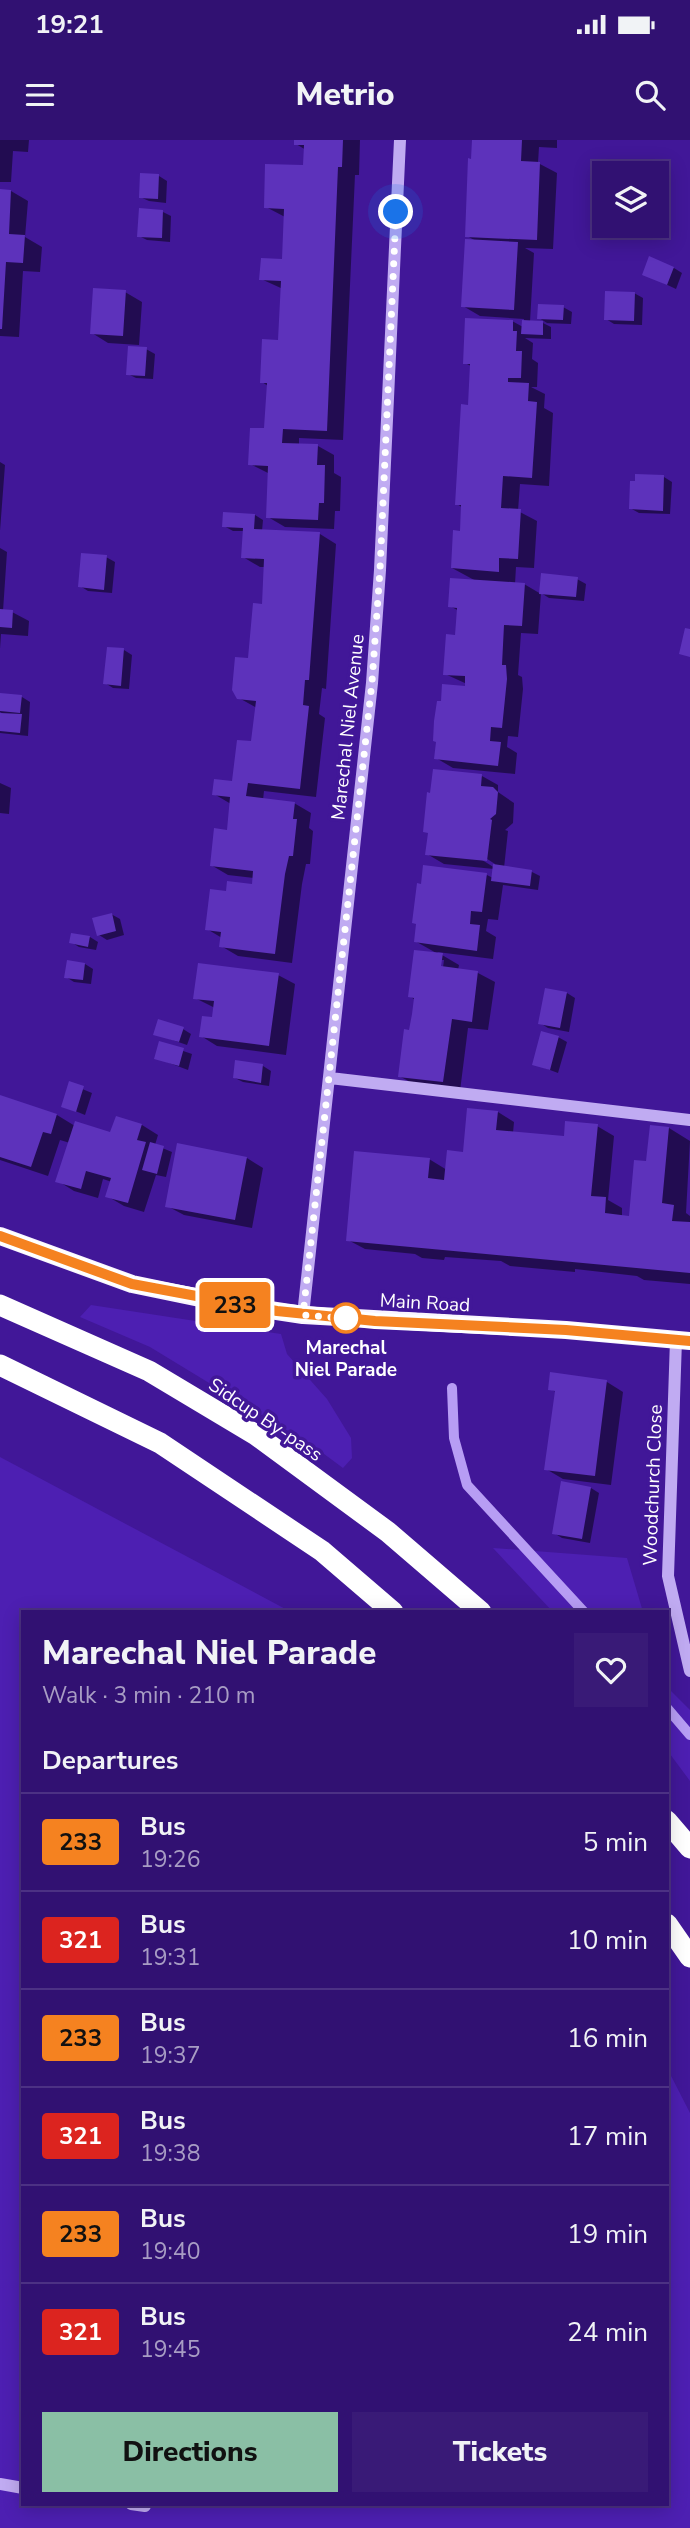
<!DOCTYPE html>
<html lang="en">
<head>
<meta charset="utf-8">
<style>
  :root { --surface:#311172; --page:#391a77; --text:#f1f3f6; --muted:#a89dc4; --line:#4c3184; --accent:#8abfa5 }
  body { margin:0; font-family:"Nunito Sans",sans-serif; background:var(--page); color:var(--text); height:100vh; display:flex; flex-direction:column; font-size:26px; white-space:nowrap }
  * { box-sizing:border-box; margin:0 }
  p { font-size:23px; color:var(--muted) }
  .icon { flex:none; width:38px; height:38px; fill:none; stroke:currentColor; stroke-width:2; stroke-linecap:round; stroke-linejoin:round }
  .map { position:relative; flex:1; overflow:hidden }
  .side { position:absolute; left:21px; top:1470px; width:648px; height:896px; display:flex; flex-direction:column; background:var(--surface); border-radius:0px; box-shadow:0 4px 18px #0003,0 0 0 2px var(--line) }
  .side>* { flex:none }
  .badge { padding:0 14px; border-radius:5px; font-size:24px; line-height:46px }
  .tools { position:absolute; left:592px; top:21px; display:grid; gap:14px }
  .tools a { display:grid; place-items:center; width:77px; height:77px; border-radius:0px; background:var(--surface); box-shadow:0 4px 18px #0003,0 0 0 2px var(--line); font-size:35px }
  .you { position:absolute; width:35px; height:35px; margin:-18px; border:5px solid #fff; border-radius:50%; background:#1a73e8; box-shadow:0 0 0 10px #1a73e833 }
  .map>.badge { position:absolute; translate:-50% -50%; box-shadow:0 0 0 4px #fff }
  h2 { padding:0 21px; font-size:26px; line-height:63px }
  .round { display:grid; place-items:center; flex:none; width:74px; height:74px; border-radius:0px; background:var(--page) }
  .head { display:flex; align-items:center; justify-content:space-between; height:119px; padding:0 21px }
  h1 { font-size:33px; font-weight:800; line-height:52px }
  .button { display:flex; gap:14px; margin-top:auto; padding:14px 21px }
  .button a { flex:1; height:80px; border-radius:0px; background:var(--accent); color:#111; font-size:28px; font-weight:800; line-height:80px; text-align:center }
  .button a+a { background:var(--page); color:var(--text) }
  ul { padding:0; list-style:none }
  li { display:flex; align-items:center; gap:21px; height:98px; padding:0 21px; border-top:2px solid var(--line) }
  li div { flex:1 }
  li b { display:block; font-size:26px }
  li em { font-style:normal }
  li .badge { min-width:77px; font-weight:700; text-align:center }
  .status { display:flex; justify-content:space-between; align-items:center; height:49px; padding:0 35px; background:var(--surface); direction:ltr }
  .status svg { height:19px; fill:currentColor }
  header { display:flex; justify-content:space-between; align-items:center; height:91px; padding:0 21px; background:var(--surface); font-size:32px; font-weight:800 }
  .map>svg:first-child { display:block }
</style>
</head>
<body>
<div class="status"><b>19:21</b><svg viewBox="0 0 49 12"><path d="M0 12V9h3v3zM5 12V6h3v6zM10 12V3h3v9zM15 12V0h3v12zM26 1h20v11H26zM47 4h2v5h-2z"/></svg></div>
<header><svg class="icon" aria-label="menu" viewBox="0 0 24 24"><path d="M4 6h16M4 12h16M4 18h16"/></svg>Metrio<svg class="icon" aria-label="search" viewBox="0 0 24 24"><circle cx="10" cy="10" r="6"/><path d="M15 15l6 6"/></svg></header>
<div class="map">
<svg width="690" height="2388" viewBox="0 0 690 2388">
  <rect width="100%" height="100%" fill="#411798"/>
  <!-- green -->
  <path fill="#4d1fb2" d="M 91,1165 L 281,1194 L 287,1214 L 327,1259 L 351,1298 L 352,1318 L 343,1328 L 316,1308 L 150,1207 L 80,1177 Z
    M 0,1317 L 291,1472 L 23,1472 L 23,2364 L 667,2364 L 667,1928 L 690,1973 L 690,2388 L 0,2388 Z
    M 493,1408 L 627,1418 L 643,1472 L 553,1472 Z
    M 667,1547 L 690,1570 L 690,1641 L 667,1610 Z"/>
  <!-- shadow -->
  <path fill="#0007" fill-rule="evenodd" d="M 0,0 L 29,0 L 28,12 L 13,11 L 11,42 L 0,42 Z
    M 296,0 L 360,0 L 359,35 L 355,35 L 343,300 L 299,298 L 299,305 L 318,306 L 334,315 L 334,333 L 341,337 L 340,371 L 335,371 L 334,389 L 285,387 L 268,377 L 270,334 L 250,324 L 266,290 L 268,246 L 262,242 L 280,202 L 283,149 L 261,139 L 284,121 L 285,77 L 266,67 L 305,27 L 306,10 L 296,4 Z
    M 474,0 L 557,0 L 557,8 L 539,7 L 538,23 L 557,33 L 553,109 L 525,108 L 534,113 L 530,182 L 547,183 L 539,178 L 539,166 L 563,167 L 572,172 L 571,184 L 543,183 L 551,187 L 551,199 L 525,198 L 533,203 L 532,219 L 538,223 L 537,247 L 531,247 L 545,254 L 544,268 L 553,273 L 549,346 L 520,344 L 518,371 L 537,381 L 534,428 L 516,427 L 515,444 L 524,444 L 541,454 L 542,435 L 577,439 L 586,444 L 584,461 L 549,458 L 541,453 L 538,494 L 521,493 L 518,535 L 522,537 L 523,549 L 518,597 L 508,596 L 507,607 L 517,613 L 515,634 L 453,628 L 436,618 L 438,602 L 434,600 L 438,563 L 442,563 L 444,546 L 466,548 L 467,544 L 445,534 L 448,496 L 457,497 L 458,481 L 459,471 L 450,466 L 452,439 L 476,441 L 452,428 L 454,392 L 461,393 L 463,368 L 457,364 L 462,266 L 469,267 L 471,226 L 465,223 L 467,180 L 512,181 L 523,187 L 524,179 L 480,176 L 463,166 L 467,101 L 476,101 L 467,96 L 470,20 L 473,21 Z
    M 159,36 L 167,41 L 166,63 L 149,61 L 140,57 Z
    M 0,51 L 11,51 L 28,61 L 25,97 L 42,107 L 40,132 L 23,131 L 19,197 L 0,196 L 0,199 Z
    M 163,72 L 171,76 L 170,102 L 147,100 L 139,96 Z
    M 674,128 L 682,133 L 676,149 L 644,134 Z
    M 125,152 L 142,162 L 139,205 L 108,203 L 92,193 Z
    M 634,153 L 643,158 L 642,185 L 614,184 L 606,179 Z
    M 146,209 L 155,214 L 153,239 L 136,238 L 128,234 Z
    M 0,322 L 5,325 L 0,391 Z
    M 664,337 L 672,342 L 670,374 L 639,373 L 630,368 Z
    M 255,375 L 263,380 L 262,391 L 320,394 L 336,404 L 326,549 L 322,548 L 319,574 L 325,578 L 316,657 L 264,651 L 263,660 L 294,663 L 311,673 L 309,688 L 313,691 L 310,724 L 306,724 L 302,744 L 292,823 L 238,816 L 221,806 L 222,798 L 207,789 L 227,752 L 253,746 L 254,738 L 228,735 L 211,725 L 229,692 L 231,664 L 214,654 L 234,643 L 253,603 L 257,568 L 239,558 L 263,466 L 265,427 L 260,427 L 243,417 L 244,391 L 233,391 L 224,386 Z
    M 0,408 L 7,412 L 3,471 L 12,472 L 29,481 L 28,496 L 1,494 L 0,509 Z
    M 106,417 L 115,422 L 112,453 L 88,451 L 80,446 Z
    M 124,510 L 132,515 L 129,549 L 113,548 L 105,543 Z
    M 0,555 L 22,557 L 30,562 L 28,596 L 0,593 L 0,574 L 5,575 L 0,572 Z
    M 482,636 L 498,645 L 498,652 L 514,663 L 513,683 L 505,690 L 508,691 L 504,728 L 532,732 L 540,736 L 538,750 L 503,745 L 498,780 L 488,779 L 486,791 L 496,797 L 493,819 L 437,812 L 459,825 L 458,830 L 478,833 L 495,842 L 488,890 L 468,888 L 460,951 L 416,945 L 399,936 L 411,892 L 415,860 L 410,856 L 438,814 L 415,801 L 487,735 L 493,738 L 494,729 L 444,724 L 427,714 ZM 481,715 L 495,724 L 495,728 L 479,718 ZM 440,820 L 444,820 L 442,835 L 439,835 Z
    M 0,643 L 11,648 L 9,674 L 0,673 Z
    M 111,774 L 120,779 L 124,795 L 107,800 L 99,795 Z
    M 90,797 L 98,802 L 96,810 L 79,807 L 71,802 Z
    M 85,824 L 93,829 L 91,844 L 74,842 L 66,837 Z
    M 278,835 L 295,844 L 286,915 L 217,906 L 201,896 L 213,879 L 215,868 L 195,858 Z
    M 567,853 L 575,858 L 569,892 L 548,888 L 540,883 Z
    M 183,889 L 191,894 L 187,905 L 155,894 Z
    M 558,897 L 567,902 L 558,933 L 534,924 Z
    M 160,903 L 192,914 L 188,930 L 156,918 Z
    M 263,926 L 271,931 L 269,946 L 243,942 L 235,938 Z
    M 70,944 L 92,953 L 85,975 L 63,966 Z
    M 0,957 L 57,975 L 75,986 L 112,994 L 117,978 L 142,985 L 158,995 L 155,1005 L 172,1012 L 166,1037 L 156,1035 L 144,1072 L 124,1066 L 107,1056 L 112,1042 L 103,1039 L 98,1058 L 74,1051 L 58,1041 L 70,1003 L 60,1000 L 48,1036 L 0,1020 Z
    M 498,972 L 514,982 L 513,993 L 563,998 L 597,986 L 614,996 L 608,1060 L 622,1068 L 622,1077 L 631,1078 L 648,1023 L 669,988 L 690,1001 L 686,1073 L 690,1076 L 690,1144 L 644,1140 L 637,1136 L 575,1129 L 575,1132 L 510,1126 L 501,1121 L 445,1117 L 444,1120 L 422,1118 L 415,1114 L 365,1109 L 348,1100 L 429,1019 L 447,1030 L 465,1014 Z
    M 247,1018 L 263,1028 L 252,1088 L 184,1075 L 167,1066 Z
    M 607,1242 L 623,1252 L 611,1345 L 563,1339 L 546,1329 L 556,1252 L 550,1249 Z
    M 591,1348 L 599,1353 L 590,1403 L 562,1398 L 554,1393 Z"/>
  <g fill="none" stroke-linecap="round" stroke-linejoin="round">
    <!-- stream -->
    <path stroke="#b79df4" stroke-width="10" d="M 452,1248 L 454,1298 L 467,1345 L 584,1472
      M 667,1568 L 690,1595"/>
  </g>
  <!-- building -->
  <path fill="#5d32bb" d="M 294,0 L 343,0 L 342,27 L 338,27 L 327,291 L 283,289 L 282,303 L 318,304 L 317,325 L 325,325 L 324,363 L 319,363 L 318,380 L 266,378 L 268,326 L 248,325 L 250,288 L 264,288 L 267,243 L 260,243 L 262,199 L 278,200 L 281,141 L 259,140 L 261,118 L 282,119 L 284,69 L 264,68 L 265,24 L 303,25 L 304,5 L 294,5 Z
    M 472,0 L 522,0 L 521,21 L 540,22 L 537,100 L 465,97 L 468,18 L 471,19 Z
    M 140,33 L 159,34 L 158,59 L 139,58 Z
    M 0,49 L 11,50 L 9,94 L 25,95 L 23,123 L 6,122 L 2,189 L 0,189 Z
    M 139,68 L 163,70 L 162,98 L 137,97 Z
    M 465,99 L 518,102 L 514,170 L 461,167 Z
    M 649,116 L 674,127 L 667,145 L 642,135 Z
    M 93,148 L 126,150 L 123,196 L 90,194 Z
    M 605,151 L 635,152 L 634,181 L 604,180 Z
    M 538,164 L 564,165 L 563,180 L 537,179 Z
    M 465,178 L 513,180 L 513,191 L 517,191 L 516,211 L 522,211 L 521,238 L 508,238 L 508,242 L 529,243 L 528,261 L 537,262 L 532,338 L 503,336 L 501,368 L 521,369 L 518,419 L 499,418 L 499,432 L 451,428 L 453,390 L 460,391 L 461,365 L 455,365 L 461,264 L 468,265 L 470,224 L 463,224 Z
    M 522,180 L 543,181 L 543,195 L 521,194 Z
    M 128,206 L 147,207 L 145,236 L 126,235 Z
    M 635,334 L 664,335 L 663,371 L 629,369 L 630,341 L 635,341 Z
    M 223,372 L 255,374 L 254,389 L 320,392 L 309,540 L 305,540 L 303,565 L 309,566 L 300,649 L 248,643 L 246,656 L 295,662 L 293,679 L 297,679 L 293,716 L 289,716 L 285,734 L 275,814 L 219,807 L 221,792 L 205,790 L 210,749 L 226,751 L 227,741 L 252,744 L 253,731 L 210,726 L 214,688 L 227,690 L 230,657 L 212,655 L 214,639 L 232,641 L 237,600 L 251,601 L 256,561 L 237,559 L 232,550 L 235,517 L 248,518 L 253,463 L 262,464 L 264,419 L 241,418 L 243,388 L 222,387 Z
    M 81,413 L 107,415 L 104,450 L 78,447 Z
    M 541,433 L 578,437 L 576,457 L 539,454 Z
    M 450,438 L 525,443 L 522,486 L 504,485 L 502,525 L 506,525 L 507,539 L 502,588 L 491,587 L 490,601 L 501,602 L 498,626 L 434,619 L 436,602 L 433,601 L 434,581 L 437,561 L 441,561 L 442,544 L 465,546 L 465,536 L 443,535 L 446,494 L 455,495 L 456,482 L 457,468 L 448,467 Z
    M 0,469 L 13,470 L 12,488 L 0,487 Z
    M 685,488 L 690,489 L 690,517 L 679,514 Z
    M 107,507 L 124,508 L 121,546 L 103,544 Z
    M 0,553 L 22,555 L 20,573 L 0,571 Z
    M 0,573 L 22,574 L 20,593 L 0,591 Z
    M 433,629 L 482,634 L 481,646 L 493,647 L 498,652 L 496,674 L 490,679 L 492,680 L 487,721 L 425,715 L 428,693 L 423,692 L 427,652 L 430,653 Z
    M 493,724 L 532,730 L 530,746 L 491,741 Z
    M 423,725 L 487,733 L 482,772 L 471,771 L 470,784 L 480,785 L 477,811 L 414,802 L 416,784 L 412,783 L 417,743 L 421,744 Z
    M 112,773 L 116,791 L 97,796 L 92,778 Z
    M 71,793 L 90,796 L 88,807 L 69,803 Z
    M 414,810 L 443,813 L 441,826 L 478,831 L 472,882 L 452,879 L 443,942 L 398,937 L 404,889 L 409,890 L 412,874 L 414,858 L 408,857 Z
    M 67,820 L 85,823 L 83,840 L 64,838 Z
    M 198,823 L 279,833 L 269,906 L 199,897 L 202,876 L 212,877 L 214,861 L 193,859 Z
    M 545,848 L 567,852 L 560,888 L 538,884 Z
    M 158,879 L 184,887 L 179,902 L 153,895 Z
    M 541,891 L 559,896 L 550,930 L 532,925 Z
    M 159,901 L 184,908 L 179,926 L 154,919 Z
    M 235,920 L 263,924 L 261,943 L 233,938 Z
    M 69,941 L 84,946 L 76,972 L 61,967 Z
    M 0,955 L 57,974 L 51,994 L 43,992 L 31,1027 L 0,1017 Z
    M 467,968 L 498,971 L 496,990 L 564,996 L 565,981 L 598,984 L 591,1056 L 606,1057 L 605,1073 L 629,1076 L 634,1020 L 646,1021 L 650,985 L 669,987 L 662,1063 L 674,1065 L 672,1081 L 690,1082 L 690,1133 L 346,1101 L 354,1011 L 430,1018 L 428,1038 L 444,1040 L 447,1010 L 463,1012 Z
    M 116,976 L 142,984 L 137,1000 L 146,1002 L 128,1063 L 105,1057 L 111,1038 L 86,1031 L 81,1049 L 55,1042 L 75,981 L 110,992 Z
    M 150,1002 L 164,1006 L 157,1034 L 142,1030 Z
    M 177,1003 L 247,1017 L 235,1080 L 165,1067 Z
    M 550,1232 L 607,1240 L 595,1336 L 544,1330 L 555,1251 L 548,1250 Z
    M 561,1341 L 591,1347 L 582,1399 L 552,1394 Z"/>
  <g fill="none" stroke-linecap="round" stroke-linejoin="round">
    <!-- minor -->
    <path stroke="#c0abf2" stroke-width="12" d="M 330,938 L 690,980
      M 303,1175 L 372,543 L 380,430 L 400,0
      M 676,1200 L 668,1436 L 690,1531
      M 0,2344 L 23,2348
      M 131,2364 L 145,2366"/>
    <!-- major -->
    <path stroke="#f9f5ff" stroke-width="18" d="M 0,1096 L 132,1144 L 224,1163 L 303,1175 L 566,1190 L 690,1201"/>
    <!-- highway -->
    <path stroke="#fff" stroke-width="21" d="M 0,1165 L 149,1231 L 256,1295 L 388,1392 L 481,1472
      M 0,1225 L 160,1303 L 322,1411 L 393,1472
      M 667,1681 L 690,1708
      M 667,1784 L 690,1817"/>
  </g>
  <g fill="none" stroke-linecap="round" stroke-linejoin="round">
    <!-- line casing -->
    <g stroke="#fff" stroke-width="16">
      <path id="line" d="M 0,1096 L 132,1144 L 277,1171 L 375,1181 L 566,1190 L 690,1201"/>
    </g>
    <!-- line -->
    <use href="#line" stroke="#f58220" stroke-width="10"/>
    <!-- walk -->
    <path stroke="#fff" stroke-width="7" stroke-dasharray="0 12.6" d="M 346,1178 L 351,1179 L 303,1175 L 372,542 L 380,430 L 396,72"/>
  </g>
  <!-- markers -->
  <circle fill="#fff" stroke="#f58220" stroke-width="3.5" cx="346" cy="1178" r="14"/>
  <g text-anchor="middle" stroke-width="7" stroke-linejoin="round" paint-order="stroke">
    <!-- street labels -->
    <g font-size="19" fill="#fff" stroke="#411798">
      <text transform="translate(347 587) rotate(-84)" y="7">Marechal Niel Avenue</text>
      <text transform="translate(425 1162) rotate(3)" y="7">Main Road</text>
      <text transform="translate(266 1279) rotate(34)" y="7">Sidcup By-pass</text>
      <text transform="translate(652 1345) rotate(-88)" y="7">Woodchurch Close</text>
    </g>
    <!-- stop labels -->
    <g font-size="19" font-weight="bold" fill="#fff" stroke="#411798">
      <text x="346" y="1214">Marechal<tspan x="346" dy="22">Niel Parade</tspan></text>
    </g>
  </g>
</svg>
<div class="tools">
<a><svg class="icon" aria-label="layers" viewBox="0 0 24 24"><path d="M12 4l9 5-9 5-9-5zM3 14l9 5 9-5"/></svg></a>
</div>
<div class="you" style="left:396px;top:72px"></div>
<b class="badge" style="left:235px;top:1165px;background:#f58220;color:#111">233</b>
<section class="side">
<div class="head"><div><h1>Marechal Niel Parade</h1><p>Walk · 3 min · 210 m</p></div><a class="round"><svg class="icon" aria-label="heart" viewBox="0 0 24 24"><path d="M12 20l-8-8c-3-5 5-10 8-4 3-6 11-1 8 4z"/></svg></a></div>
<h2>Departures</h2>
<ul>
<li><span class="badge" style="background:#f58220;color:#111">233</span><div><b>Bus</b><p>19:26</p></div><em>5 min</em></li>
<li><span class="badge" style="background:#dc241f;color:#fff">321</span><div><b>Bus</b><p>19:31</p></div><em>10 min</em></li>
<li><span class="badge" style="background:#f58220;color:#111">233</span><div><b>Bus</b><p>19:37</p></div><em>16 min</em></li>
<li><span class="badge" style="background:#dc241f;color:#fff">321</span><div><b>Bus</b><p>19:38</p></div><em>17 min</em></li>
<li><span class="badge" style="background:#f58220;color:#111">233</span><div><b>Bus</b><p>19:40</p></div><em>19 min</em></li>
<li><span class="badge" style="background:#dc241f;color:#fff">321</span><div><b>Bus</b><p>19:45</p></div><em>24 min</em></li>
</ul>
<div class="button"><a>Directions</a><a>Tickets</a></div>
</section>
</div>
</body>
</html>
